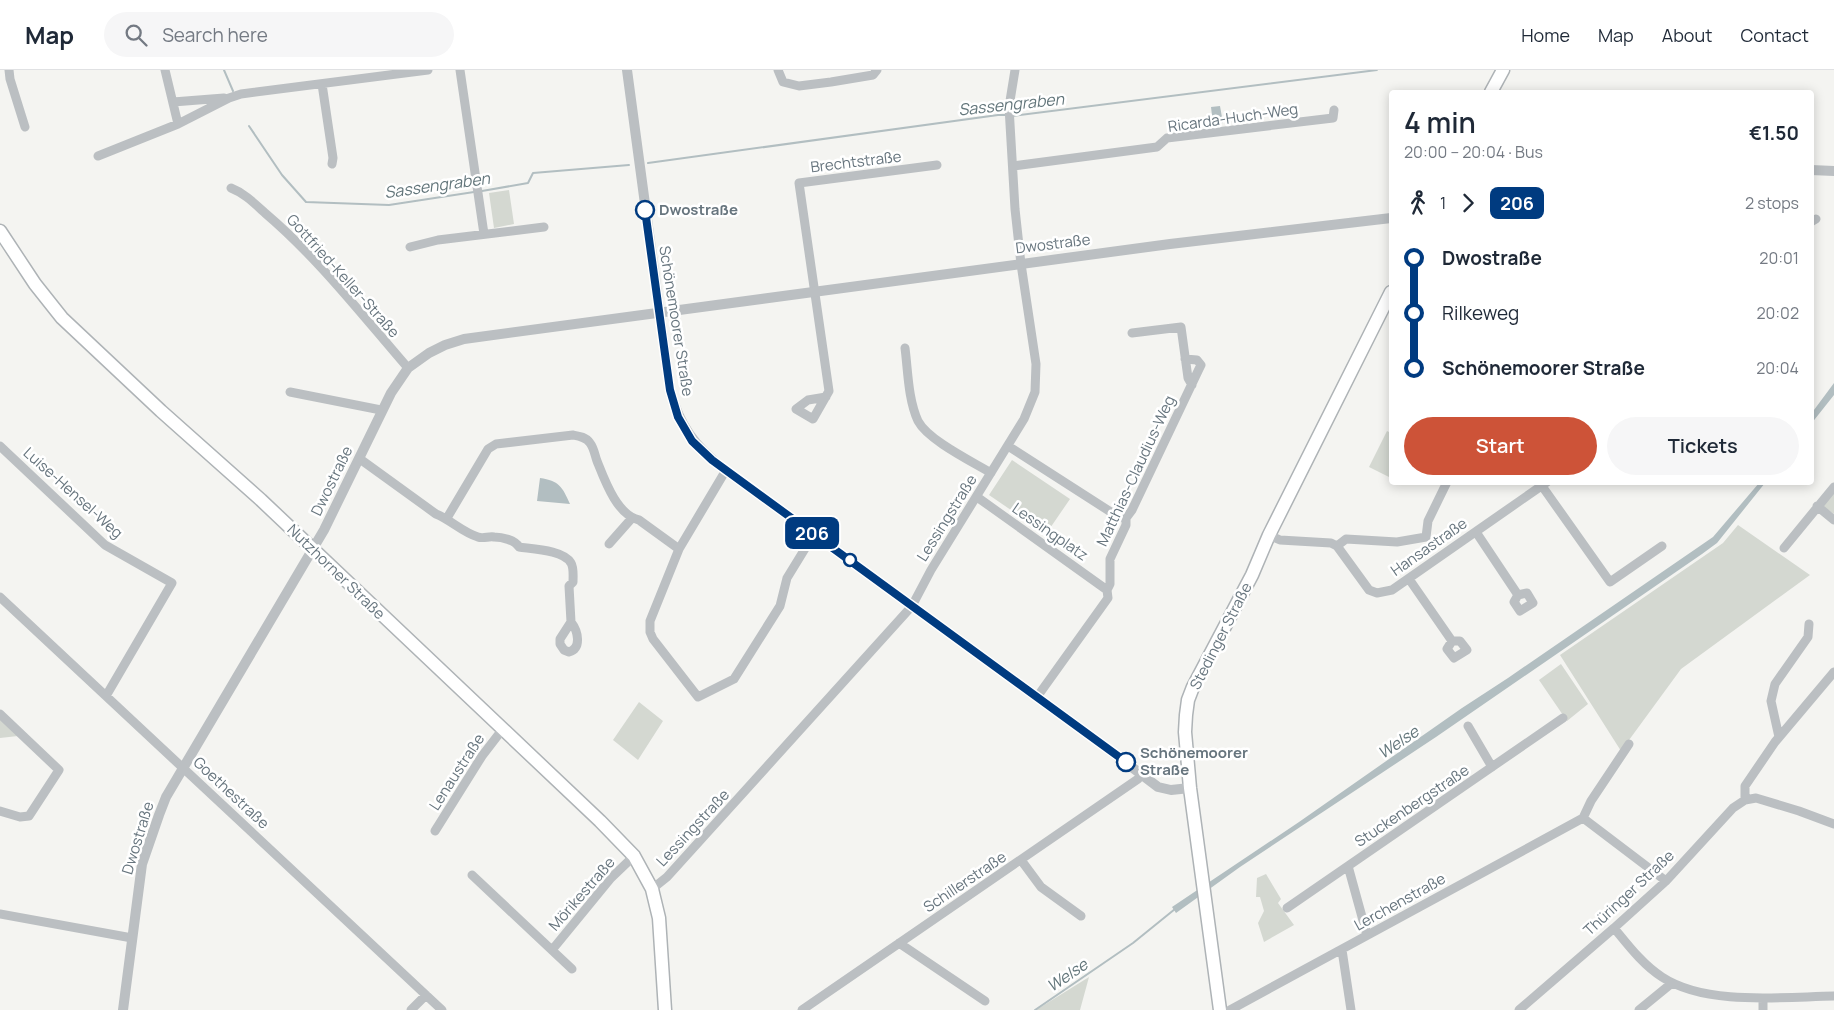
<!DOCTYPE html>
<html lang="en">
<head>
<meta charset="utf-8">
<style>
  :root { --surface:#fff; --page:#f6f6f7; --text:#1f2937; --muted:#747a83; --line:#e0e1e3; --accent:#cd5338 }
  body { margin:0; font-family:Manrope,sans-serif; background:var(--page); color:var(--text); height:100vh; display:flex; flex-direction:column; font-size:19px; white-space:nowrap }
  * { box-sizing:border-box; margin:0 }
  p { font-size:16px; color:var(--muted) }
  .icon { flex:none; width:28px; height:28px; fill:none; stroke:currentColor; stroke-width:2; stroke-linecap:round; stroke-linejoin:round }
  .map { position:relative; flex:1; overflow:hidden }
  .side { position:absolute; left:1389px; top:20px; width:425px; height:395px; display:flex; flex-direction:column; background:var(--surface); border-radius:5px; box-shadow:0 2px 12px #0003 }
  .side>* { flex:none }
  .badge { padding:0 10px; border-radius:8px; font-size:18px; line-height:32px }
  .map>.badge { position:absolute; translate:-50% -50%; box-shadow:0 0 0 2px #fff }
  .legs { display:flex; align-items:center; gap:8px; height:55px; padding:0 15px; font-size:16px }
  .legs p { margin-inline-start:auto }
  .overview { display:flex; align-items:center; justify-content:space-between; height:85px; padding:0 15px }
  h1 { font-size:28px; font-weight:600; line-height:38px }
  .button { display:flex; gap:10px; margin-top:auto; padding:10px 15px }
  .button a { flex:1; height:58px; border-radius:30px; background:var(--accent); color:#fff; font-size:20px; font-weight:600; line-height:58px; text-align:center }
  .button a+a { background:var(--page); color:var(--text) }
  ul { padding:0 15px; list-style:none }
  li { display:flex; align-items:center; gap:18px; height:55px; font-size:19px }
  li i { display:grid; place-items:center; width:8px; height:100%; margin:0 6px; background:currentColor }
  li i::after { content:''; width:12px; height:12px; margin:-6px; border:4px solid; border-radius:50%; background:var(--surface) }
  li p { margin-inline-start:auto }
  li:first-child i { background:linear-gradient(#0000 50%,currentColor 0) }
  li:last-child i { background:linear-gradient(currentColor 50%,#0000 0) }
  header { display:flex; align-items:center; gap:30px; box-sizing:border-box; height:70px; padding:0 25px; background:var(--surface); border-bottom:1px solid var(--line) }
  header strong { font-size:24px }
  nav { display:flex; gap:28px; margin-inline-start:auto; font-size:18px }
  .search { width:350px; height:45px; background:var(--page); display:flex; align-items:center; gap:12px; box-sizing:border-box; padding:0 18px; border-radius:28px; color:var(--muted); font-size:19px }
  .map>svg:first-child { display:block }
</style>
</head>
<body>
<header>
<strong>Map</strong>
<div class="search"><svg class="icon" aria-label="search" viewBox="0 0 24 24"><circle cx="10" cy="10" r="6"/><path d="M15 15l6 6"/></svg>Search here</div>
<nav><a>Home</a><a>Map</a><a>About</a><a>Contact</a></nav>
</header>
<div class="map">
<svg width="1834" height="940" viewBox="0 0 1834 940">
  <rect width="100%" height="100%" fill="#f4f4f1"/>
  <!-- green -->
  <path fill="#d4d8d1" d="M 509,120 L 514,154 L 494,158 L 489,123 Z
    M 1387,361 L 1391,363 L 1391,408 L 1369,397 Z
    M 1012,390 L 1070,429 L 1046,464 L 989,425 Z
    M 1834,419 L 1834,444 L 1821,435 Z
    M 1738,455 L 1810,505 L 1681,599 L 1621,681 L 1560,585 L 1723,473 Z
    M 1561,594 L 1588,634 L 1567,651 L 1539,610 Z
    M 639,632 L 663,651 L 638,690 L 613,670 Z
    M 0,648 L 18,666 L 0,668 Z
    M 1266,804 L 1281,829 L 1278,833 L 1294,855 L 1264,872 L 1258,853 L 1264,841 L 1260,827 L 1256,827 L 1257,808 Z
    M 1089,907 L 1080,940 L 1036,940 Z"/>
  <!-- water -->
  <path fill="#b2bec1" d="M 1220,36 L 1223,53 L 1213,54 L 1211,37 Z
    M 1834,313 L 1834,325 L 1811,354 L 1811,344 Z
    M 540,408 C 559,411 562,416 570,434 L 537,431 Z
    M 1759,413 L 1765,413 L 1717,473 L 1702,484 L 1436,667 L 1240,797 L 1176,843 L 1172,837 L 1299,752 L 1462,638 L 1508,608 L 1713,467 Z"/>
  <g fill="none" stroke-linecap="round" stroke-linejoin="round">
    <!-- stream -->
    <path stroke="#b2bec1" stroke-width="2" d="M 224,0 L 233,21
      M 1012,46 L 1377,0
      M 249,56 L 282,105 L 306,132 L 389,135 L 474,122
      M 648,93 L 998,45 L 1007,45
      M 482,121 L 528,113 L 533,103 L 629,95
      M 1035,940 L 1133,873 L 1175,839"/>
    <!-- secondary casing -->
    <g stroke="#aeb3b6" stroke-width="15">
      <path id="secondary" d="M 1491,22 L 1503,0
        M 0,161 L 35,214 L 62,248 L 161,341 L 261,430 L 600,751 L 634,786 L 652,819 L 659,848 L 665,940
        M 1220,940 L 1190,718 L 1185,662 L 1186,645 L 1188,630 L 1193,617 L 1252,505 L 1269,465 L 1391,222"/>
    </g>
    <!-- minor -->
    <path stroke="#bbbfc2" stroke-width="9" d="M 9,0 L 10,9 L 25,57
      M 165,0 L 178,54
      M 460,0 L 484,164
      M 778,0 L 783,12 L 799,16 L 831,12 L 873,5 L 877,0
      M 322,14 L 333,88 L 332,94
      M 173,32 L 224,28
      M 98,86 L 178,54 L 229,28 L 241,24 L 428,0
      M 1013,96 L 1157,77 L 1167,68 L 1333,48 L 1334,40
      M 231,118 C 244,123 254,133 265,143 C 318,188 362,245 408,298
      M 1811,152 L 1816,149
      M 410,177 L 438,170 L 544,157
      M 1132,263 L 1181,257 L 1188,308 L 1192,315
      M 905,278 C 908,301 908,329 918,351 C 928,370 971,391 991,403
      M 290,322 L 381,340
      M 826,327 L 808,330 L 796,339 L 813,349 L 829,321 L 799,113 L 937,95
      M 0,376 L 105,475 L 172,513 L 106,626
      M 1008,376 L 1117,446 L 1126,448
      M 360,389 L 436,444 C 451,450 462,462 478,467 C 483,469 489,466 494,467 C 502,467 515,470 519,477 C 533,479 564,480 571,493 C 574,498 573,506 573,512 L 569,516 L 571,552 L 560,569 L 560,574 L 564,580 L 569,582 C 582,578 578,561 571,552
      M 726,400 L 679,479 L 650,551 L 650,562 L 653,569 L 698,627 L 734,609 L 780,536 L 787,508 L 814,464
      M 1542,416 L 1610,512 L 1662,476
      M 977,427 L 1107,520
      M 1817,436 L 1834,450
      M 447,448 L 488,379 L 496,374 L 573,365 C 579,366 586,367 590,373 C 594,378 595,386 597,391 C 605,411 617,445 639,450 L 679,479
      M 1476,462 L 1518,525 L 1514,532 L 1520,541 L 1533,533 L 1527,523 L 1518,525
      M 1269,465 L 1280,470 L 1331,473 L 1337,476 L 1369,520 L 1377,523 L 1392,520 L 1547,412
      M 609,474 L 632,448
      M 1337,476 L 1346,469 L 1397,472 L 1426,467 L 1428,451 L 1447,412
      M 1784,478 L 1834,417
      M 1409,509 L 1452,571 L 1447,579 L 1454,588 L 1467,580 L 1460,571 L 1452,571
      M 0,527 L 442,940
      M 1037,627 L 1108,528 L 1107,520 L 1110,514 L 1110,489 L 1126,455 L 1126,448 L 1132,440 L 1199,299 L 1201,295 L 1197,290 L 1185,289
      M 0,644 L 59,700 L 29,746 L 20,747 L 0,741
      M 1468,656 L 1492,697
      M 1779,667 L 1771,631 L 1775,614 L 1808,567 L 1809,554
      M 1745,730 L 1745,716 L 1775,672 L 1834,602
      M 1583,748 L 1666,811
      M 435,761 L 482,686 L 502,660
      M 1021,790 L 1041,817 L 1081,846
      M 1348,796 L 1367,865
      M 472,805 L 572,899
      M 652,819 L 667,807 L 912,536 L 931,500 L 1024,349 L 1035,322 L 1036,294 L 1021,194 L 1015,139 L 1009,37 L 1015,0
      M 1287,838 L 1563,648
      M 0,844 L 132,868
      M 1614,858 C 1628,875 1643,895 1662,907 C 1706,936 1782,927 1834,926
      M 899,873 L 985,931
      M 552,880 L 611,808 L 634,786
      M 1342,880 L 1351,940
      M 411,940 L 426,925
      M 802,940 L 1138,709 L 1141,705
      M 1230,940 L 1583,748 L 1591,731 L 1629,674
      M 1519,940 L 1614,858 L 1666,811 L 1733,738 L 1745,730 L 1756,728 L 1799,741 L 1834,754
      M 1639,940 L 1672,913
      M 1763,940 L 1763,928"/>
    <!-- tertiary -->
    <path stroke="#bbbfc2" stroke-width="10" d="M 627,0 L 670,320 C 679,355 695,377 724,399 L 1096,670 L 1158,717 L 1171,720 L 1190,718
      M 1811,100 L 1834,101
      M 123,940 L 142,794 L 159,745 L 166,727 L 324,460 L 391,323 L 408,298 L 429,283 L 445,275 L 464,269 L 1170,174 L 1391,148"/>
    <!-- secondary -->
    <use href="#secondary" stroke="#fff" stroke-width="12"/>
  </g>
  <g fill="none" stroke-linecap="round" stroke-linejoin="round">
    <!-- line-1 casing -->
    <g stroke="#fff" stroke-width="11">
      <path id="line-1" d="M 645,140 L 670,320 L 678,347 L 692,371 L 712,390 L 1126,692"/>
    </g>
    <!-- line-1 -->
    <use href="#line-1" stroke="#003b80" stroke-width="8"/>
  </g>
  <!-- markers -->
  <g fill="#fff" stroke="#003b80" stroke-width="2.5">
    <circle cx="645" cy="140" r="9"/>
    <circle cx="850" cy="490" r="6"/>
    <circle cx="1126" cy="692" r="9"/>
  </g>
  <g text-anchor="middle" stroke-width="5" stroke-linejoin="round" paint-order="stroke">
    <!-- street labels -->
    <g font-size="15" fill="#67757e" stroke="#fff">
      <text transform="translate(1233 48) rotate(-8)" y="5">Ricarda-Huch-Weg</text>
      <text transform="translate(856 92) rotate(-7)" y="5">Brechtstraße</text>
      <text transform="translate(1053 174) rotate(-7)" y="5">Dwostraße</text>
      <text transform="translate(343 206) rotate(48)" y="5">Gottfried-Keller-Straße</text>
      <text transform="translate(676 251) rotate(81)" y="5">Schönemoorer Straße</text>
      <text transform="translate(1136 401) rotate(-65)" y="5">Matthias-Claudius-Weg</text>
      <text transform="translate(332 411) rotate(-64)" y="5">Dwostraße</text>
      <text transform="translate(73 423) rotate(42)" y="5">Luise-Hensel-Weg</text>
      <text transform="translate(947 448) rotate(-58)" y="5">Lessingstraße</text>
      <text transform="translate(1050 462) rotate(35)" y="5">Lessingplatz</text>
      <text transform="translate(1429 477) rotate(-35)" y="5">Hansastraße</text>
      <text transform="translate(336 502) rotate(44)" y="5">Nutzhorner Straße</text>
      <text transform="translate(1221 566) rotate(-63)" y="5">Stedinger Straße</text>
      <text transform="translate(457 702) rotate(-57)" y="5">Lenaustraße</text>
      <text transform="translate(231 723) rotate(43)" y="5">Goethestraße</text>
      <text transform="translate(1412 736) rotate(-34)" y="5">Stuckenbergstraße</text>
      <text transform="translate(693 758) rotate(-47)" y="5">Lessingstraße</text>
      <text transform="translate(138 768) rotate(-73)" y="5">Dwostraße</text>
      <text transform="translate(965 812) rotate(-34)" y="5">Schillerstraße</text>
      <text transform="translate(1629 823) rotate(-43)" y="5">Thüringer Straße</text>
      <text transform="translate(582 824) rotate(-49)" y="5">Mörikestraße</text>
      <text transform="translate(1400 832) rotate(-29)" y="5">Lerchenstraße</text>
    </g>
    <!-- stop labels -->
    <g font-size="15" font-weight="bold" fill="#67757e" stroke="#fff" text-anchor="start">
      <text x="659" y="145">Dwostraße</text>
      <text x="1140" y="688">Schönemoorer<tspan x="1140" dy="17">Straße</tspan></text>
    </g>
    <!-- water labels -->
    <g font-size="16" font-style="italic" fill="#63767b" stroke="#fff">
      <text transform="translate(1011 34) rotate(-6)" y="6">Sassengraben</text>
      <text transform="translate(437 115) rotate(-8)" y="6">Sassengraben</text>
      <text transform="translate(1398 672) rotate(-34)" y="6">Welse</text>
      <text transform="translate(1067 905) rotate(-34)" y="6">Welse</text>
    </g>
  </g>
</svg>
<b class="badge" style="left:812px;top:463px;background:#003b80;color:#fff">206</b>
<section class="side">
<div class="overview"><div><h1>4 min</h1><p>20:00 – 20:04 · Bus</p></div><b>€1.50</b></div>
<div class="legs"><svg class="icon" aria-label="walk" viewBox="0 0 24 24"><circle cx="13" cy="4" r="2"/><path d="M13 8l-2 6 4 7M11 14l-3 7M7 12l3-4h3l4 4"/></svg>1<svg class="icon" aria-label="forward" viewBox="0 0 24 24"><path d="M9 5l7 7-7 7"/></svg><b class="badge" style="background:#003b80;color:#fff">206</b><p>2 stops</p></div>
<ul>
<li><i style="color:#003b80"></i><b>Dwostraße</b><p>20:01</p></li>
<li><i style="color:#003b80"></i><span>Rilkeweg</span><p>20:02</p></li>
<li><i style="color:#003b80"></i><b>Schönemoorer Straße</b><p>20:04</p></li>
</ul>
<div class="button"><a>Start</a><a>Tickets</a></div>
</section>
</div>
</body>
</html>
